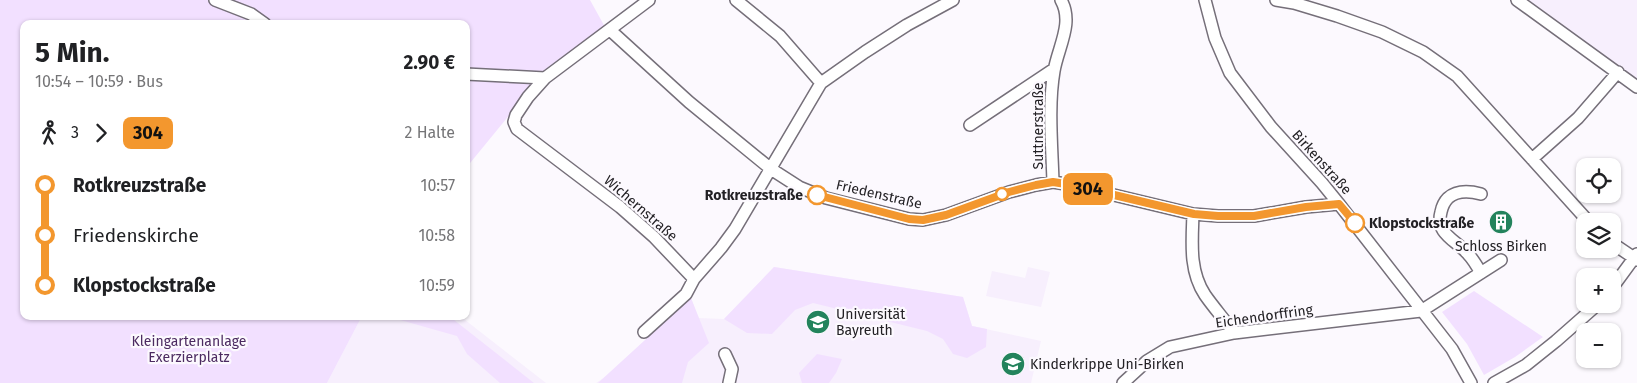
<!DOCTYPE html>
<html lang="de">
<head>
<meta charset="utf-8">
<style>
  :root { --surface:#fff; --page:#f2f2f2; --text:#202124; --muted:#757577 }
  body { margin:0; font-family:"Fira Sans",sans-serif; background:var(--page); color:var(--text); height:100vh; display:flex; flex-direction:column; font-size:19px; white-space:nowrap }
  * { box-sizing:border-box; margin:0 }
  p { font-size:16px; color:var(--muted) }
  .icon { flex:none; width:28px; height:28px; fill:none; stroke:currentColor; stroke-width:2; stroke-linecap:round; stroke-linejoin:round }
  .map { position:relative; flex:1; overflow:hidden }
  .sheet { position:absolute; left:20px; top:20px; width:450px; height:300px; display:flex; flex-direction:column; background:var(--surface); border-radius:10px; box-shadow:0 1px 4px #0004 }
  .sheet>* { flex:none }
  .badge { padding:0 10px; border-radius:8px; font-size:18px; line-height:32px }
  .controls { position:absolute; left:1576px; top:158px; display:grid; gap:10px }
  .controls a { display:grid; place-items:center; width:45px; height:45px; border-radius:10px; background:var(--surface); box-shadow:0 1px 4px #0004; font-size:25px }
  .map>.badge { position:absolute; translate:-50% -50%; box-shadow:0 0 0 2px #fff }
  .legs { display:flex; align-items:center; gap:8px; height:55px; padding:0 15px; font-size:16px }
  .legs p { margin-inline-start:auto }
  .overview { display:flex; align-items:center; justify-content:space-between; height:85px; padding:0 15px }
  h1 { font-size:28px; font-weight:700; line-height:38px }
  ul { padding:0 15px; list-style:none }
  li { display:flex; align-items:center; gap:18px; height:50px; font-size:19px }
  li i { display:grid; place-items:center; width:8px; height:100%; margin:0 6px; background:currentColor }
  li i::after { content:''; width:12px; height:12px; margin:-6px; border:4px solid; border-radius:50%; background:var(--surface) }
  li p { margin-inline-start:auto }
  li:first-child i { background:linear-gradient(#0000 50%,currentColor 0) }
  li:last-child i { background:linear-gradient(currentColor 50%,#0000 0) }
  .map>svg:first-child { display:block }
</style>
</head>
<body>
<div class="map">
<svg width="1637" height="383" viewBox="0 0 1637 383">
  <rect width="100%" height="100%" fill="#fcf9fe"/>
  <!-- built -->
  <path fill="#f7effd" d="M 1526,0 L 1637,0 L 1637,80 Z
    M 774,267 L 963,297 L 972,326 L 1041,341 L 1031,383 L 596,383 L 605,377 L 691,298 L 698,318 L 724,319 Z
    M 1028,267 L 1050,272 L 1041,307 L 986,296 L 992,271 L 1025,278 Z
    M 362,316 L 460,316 L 546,383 L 327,383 Z"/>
  <!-- green -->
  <path fill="#f2e0ff" d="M 0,0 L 590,0 L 605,27 L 534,85 L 466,168 L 466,24 L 24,24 L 24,316 L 362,316 L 327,383 L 0,383 Z
    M 774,267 L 963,297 L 972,326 L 987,329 L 986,347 L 967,358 L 953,354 L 943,339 L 927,331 L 813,303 L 795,310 L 772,334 L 747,333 L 724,319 Z
    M 1474,291 L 1543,337 L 1515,357 L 1484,375 L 1467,344 L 1442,312 Z
    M 691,298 L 709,343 L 688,362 L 682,383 L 598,383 Z
    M 386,316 L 449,316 L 534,383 L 500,383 L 467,354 L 457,336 Z
    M 817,354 L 842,359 L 836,373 L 829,383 L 802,383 L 799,373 Z"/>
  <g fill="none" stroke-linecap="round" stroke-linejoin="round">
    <!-- minor casing -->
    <g stroke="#756f79" stroke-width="14">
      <path id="minor" d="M 215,0 L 251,14 L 265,24
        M 649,0 L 545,78 L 528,97 L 516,115 L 514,122 L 517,129 L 620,207 L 654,237 L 694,279
        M 736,0 L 780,36 L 821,83
        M 1205,0 L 1215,38 L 1230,73 L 1271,127 L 1322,183 L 1339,204 L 1452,349 L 1471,383
        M 1276,0 L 1294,3 L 1337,16 L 1382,32 L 1423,52 L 1457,76 L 1588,221
        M 1517,0 L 1637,87
        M 610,30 L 689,102 L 771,169 L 799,187 L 826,198 L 909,219 L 923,220 L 946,215 L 1009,192 L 1036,185 L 1053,182 L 1072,185 L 1193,214 L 1218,216 L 1254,216 L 1306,207 L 1339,204
        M 466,74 L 545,78
        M 970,125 L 1054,69
        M 1532,159 L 1578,118 L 1618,72
        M 1053,182 C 1052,147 1048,106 1054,71 C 1058,47 1074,23 1061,0
        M 1481,194 C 1470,191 1457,190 1448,198 C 1444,202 1442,207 1441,212 C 1435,234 1456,240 1468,254 C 1473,259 1477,266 1481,273
        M 1193,214 C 1192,242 1189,271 1205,295 C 1214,308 1225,320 1234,333
        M 1612,243 L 1637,260
        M 1612,288 L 1637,254
        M 644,332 L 686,294 L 694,279 L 721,248 L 735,229 L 821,83 L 865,52 L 907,25 L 953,0
        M 725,354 L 732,369 L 729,383
        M 1123,383 L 1147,361 L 1170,347 L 1234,333 L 1421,311 L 1501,260
        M 1494,383 L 1526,365 L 1556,341 L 1598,304"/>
    </g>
    <!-- minor -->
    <use href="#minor" stroke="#fff" stroke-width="11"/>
  </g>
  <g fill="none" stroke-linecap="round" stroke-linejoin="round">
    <!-- line-1 casing -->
    <g stroke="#fff" stroke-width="11">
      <path id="line-1" d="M 817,195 L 909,219 L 923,220 L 946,215 L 1009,192 L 1036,185 L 1053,182 L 1072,185 L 1194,214 L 1218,216 L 1254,216 L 1306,207 L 1339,204 L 1355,223"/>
    </g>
    <!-- line-1 -->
    <use href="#line-1" stroke="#f3972e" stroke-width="8"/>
  </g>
  <!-- icons -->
  <defs>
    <g id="building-disc" transform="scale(1.25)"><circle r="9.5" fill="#23835c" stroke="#fcf9fe"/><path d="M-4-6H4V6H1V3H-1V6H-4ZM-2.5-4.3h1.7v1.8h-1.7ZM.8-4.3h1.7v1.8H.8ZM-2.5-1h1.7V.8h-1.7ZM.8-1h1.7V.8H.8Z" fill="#fff"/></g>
    <g id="university-disc" transform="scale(1.25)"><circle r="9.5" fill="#23835c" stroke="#fcf9fe"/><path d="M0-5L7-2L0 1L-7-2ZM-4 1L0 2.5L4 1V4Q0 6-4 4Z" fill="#fff"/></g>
    <g id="school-disc" transform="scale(1.25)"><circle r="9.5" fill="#23835c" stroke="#fcf9fe"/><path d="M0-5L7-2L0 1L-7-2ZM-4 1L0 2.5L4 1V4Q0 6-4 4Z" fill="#fff"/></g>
  </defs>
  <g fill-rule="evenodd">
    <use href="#building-disc" x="1501" y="222"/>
    <use href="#university-disc" x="818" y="322"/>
    <use href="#school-disc" x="1013" y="364"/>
  </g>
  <!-- markers -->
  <g fill="#fff" stroke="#f3972e" stroke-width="2.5">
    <circle cx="1002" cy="194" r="6"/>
    <circle cx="817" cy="195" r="9"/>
    <circle cx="1355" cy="223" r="9"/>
  </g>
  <g text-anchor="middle" stroke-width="4.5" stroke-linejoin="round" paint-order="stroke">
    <!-- street labels -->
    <g font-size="14" fill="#232125" stroke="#fcf9fe">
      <text transform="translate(1038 126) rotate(-90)" y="5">Suttnerstraße</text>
      <text transform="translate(1322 162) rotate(48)" y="5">Birkenstraße</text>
      <text transform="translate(879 194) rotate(13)" y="5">Friedenstraße</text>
      <text transform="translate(641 208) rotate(41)" y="5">Wichernstraße</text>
      <text transform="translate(1264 316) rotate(-8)" y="5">Eichendorffring</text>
    </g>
    <!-- stop labels -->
    <g font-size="14" font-weight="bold" fill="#232125" stroke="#fcf9fe" text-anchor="end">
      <text x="803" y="200">Rotkreuzstraße</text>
      <text x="1369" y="228" text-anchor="start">Klopstockstraße</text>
    </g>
    <!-- poi labels -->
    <g font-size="14" fill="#232125" stroke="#fcf9fe" text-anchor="start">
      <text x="1501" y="251" text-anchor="middle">Schloss Birken</text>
      <text x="836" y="319">Universität<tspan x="836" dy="16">Bayreuth</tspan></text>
      <text x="1030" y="369">Kinderkrippe Uni-Birken</text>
    </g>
    <!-- park labels -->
    <g font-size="14" fill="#4c2b61" stroke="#fcf9fe">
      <text x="189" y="346">Kleingartenanlage<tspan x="189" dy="16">Exerzierplatz</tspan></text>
    </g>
  </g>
</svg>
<div class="controls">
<a><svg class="icon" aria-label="locate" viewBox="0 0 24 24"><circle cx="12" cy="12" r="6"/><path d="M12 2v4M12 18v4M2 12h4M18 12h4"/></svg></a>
<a><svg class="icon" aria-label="layers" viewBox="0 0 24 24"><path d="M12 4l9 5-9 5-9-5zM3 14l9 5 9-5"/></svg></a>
<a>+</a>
<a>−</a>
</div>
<b class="badge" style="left:1088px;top:189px;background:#f3972e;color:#111">304</b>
<section class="sheet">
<div class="overview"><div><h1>5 Min.</h1><p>10:54 – 10:59 · Bus</p></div><b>2.90 €</b></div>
<div class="legs"><svg class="icon" aria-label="walk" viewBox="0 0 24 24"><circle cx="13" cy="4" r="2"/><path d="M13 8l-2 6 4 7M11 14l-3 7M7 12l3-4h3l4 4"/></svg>3<svg class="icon" aria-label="forward" viewBox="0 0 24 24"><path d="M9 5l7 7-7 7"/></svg><b class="badge" style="background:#f3972e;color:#111">304</b><p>2 Halte</p></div>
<ul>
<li><i style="color:#f3972e"></i><b>Rotkreuzstraße</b><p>10:57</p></li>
<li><i style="color:#f3972e"></i><span>Friedenskirche</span><p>10:58</p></li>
<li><i style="color:#f3972e"></i><b>Klopstockstraße</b><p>10:59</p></li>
</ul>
</section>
</div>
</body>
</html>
